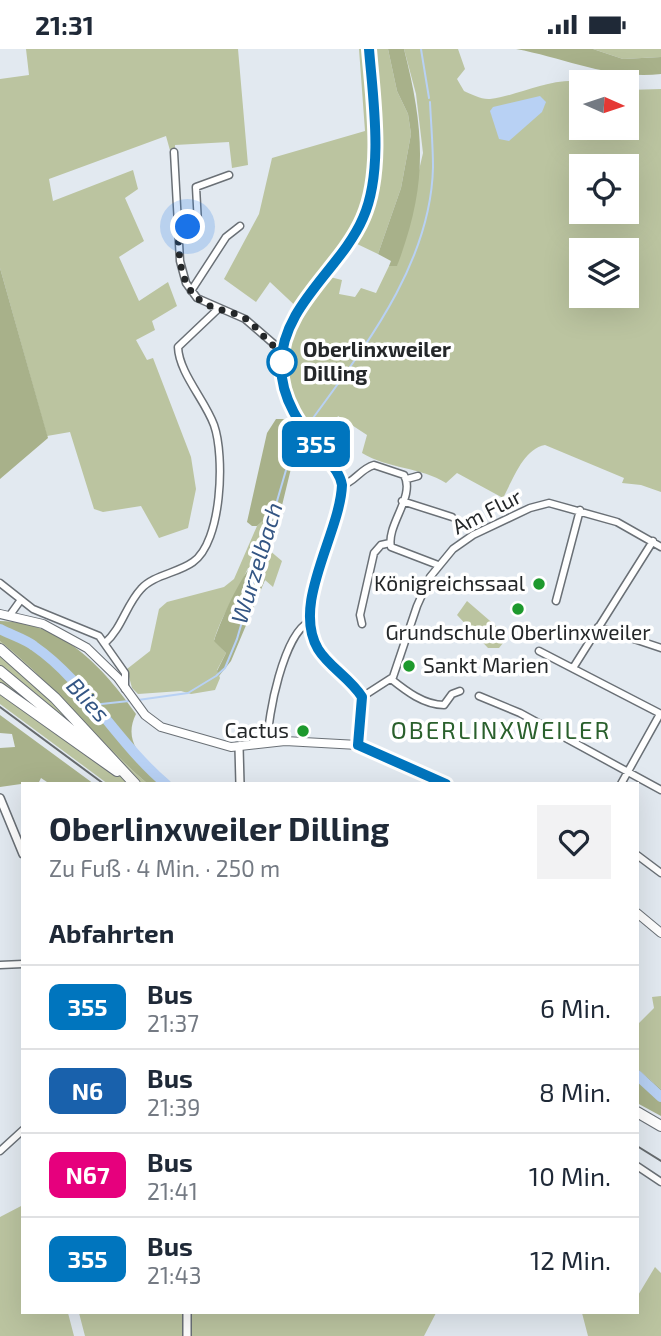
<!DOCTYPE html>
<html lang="de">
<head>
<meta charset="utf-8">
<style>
  :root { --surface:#fff; --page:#f2f2f3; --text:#1f2937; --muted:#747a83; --line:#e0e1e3 }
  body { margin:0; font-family:"Exo 2",sans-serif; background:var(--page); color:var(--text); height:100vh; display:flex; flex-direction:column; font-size:26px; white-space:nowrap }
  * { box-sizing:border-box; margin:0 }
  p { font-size:23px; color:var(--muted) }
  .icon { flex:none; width:38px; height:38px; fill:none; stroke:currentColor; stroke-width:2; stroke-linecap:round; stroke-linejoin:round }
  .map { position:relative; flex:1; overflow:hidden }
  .details { position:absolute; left:21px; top:733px; width:618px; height:532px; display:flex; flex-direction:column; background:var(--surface); border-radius:0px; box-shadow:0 7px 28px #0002 }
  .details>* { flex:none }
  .badge { padding:0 14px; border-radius:10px; font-size:24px; line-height:46px }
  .needle { width:46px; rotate:93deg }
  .fabs { position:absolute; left:569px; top:21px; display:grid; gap:14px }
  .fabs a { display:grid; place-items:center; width:70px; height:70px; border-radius:0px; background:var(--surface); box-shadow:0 7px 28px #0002; font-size:35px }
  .you { position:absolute; width:35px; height:35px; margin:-18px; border:5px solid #fff; border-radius:50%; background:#1a73e8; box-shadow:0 0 0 10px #1a73e833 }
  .map>.badge { position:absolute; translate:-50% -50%; box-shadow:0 0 0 4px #fff }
  h2 { padding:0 28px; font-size:26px; line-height:63px }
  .round { display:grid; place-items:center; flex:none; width:74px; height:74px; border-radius:0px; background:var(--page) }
  .overview { display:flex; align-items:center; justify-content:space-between; height:119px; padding:0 28px }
  h1 { font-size:33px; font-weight:700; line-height:52px }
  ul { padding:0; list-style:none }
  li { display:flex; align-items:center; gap:21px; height:84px; padding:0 28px; border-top:2px solid var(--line) }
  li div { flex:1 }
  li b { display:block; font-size:26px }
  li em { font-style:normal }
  li .badge { min-width:77px; font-weight:700; text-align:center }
  .status { display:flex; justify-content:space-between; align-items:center; height:49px; padding:0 35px; background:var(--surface); direction:ltr }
  .status svg { height:19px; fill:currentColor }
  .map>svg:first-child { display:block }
</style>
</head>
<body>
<div class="status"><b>21:31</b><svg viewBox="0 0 49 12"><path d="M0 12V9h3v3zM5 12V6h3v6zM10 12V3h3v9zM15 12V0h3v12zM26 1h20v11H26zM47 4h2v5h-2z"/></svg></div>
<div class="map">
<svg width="661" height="1287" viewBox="0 0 661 1287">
  <rect width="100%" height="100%" fill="#e2e9f0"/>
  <!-- green -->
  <path fill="#bbc4a0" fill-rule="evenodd" d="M 26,0 L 238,0 L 248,116 L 232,119 L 229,93 L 175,96 L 175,103 L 171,105 L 166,87 L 49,130 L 53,152 L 133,121 L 138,140 L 125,149 L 144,192 L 119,208 L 139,252 L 168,233 L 177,257 L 152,272 L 155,281 L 136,291 L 147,311 L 153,309 L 191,408 L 196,440 L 188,479 L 159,489 L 141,457 L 103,463 L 94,460 L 70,383 L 47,387 L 0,219 L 0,30 L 29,26 Z
    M 359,0 L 388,0 L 397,42 L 408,65 L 411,85 L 401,139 L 378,205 L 355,194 L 330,228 L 342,231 L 339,245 L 355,248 L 361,239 L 376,244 L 389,217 L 397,216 L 423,104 L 416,45 L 404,0 L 458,0 L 465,20 L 457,30 L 464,42 C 471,45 482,51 490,50 C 522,46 552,27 586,33 L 581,33 L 581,79 L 626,79 L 627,41 L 661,40 L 661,443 L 641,436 L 622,434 L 624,429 L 545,396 C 523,400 513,431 503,449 L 457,424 L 446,434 C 421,418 388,420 362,404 L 367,386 L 338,367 L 323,395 C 289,353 274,315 303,264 L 270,233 L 256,253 L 224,230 L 259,165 L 272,109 L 365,82 ZM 581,117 L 626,117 L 626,163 L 581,163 ZM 581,201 L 626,201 L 626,247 L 581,247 Z
    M 593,0 L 661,0 L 661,8 L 623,10 Z
    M 267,468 L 274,474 L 269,501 L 282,512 L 273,538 L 265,531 L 263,519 L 248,519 C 237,544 222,565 214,591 L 226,604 L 217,621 L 220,629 L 215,641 L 191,645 L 181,642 L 138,645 L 132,639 L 127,620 L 150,602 L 159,560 L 167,553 L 224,538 L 234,530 L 257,477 Z
    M 467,552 L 504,584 L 503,594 L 499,599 L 488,599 L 457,566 Z
    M 0,592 C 54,635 95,690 148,735 L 108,735 L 0,655 Z
    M 661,947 L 661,1040 L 637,1019 L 637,976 L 654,959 L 652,948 Z
    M 23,1156 L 23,1264 L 68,1264 L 74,1287 L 0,1287 L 0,1168 Z
    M 655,1218 L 661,1224 L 661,1287 L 588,1287 L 582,1264 L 637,1264 L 637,1248 Z
    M 79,1264 L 436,1264 L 424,1287 L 85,1287 Z"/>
  <!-- forest -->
  <path fill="#a8b18a" d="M 388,0 L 404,0 C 425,83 428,136 397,217 L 389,217 L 391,212 L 378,205 L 401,139 L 411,85 L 408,65 L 397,42 Z
    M 516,0 L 593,0 L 623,10 L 661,8 L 661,25 C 611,31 565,9 516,0 Z
    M 0,219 L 48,389 L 0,430 Z
    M 276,370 L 285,370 L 302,389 L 295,403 L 278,473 L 274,474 L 267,468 L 257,477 L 252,477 L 247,473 L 267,384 Z
    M 256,512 L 261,514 L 265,531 L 231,612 L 219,627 L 217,622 L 226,604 L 214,592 C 220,573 241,525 256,512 Z
    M 0,572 C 62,573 103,618 136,665 C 120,697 150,716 173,735 L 148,735 C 95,690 54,635 0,592 Z
    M 0,666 L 94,735 L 50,735 L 41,729 L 38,735 L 23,735 L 23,740 L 21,735 L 0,738 L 0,699 L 15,698 L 12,685 L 0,684 Z
    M 637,1019 L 661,1040 L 661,1067 L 637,1054 Z"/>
  <!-- water -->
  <path fill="#b8d1f4" d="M 540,47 L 546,53 L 542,63 L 509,92 L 499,90 L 490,62 L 493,58 Z"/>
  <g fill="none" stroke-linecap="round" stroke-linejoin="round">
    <!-- stream -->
    <path stroke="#b8d1f4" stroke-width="2" d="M 421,0 L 429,49
      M 308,376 C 363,300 431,216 433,118 C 433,97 431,75 430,53
      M 138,651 L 188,644 L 216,627 L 225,619 L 237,590 L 293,397 L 302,383
      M 92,656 L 129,652"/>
    <!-- river -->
    <path stroke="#b8d1f4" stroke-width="10" d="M 0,580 C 11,586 25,590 34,597 C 85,632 118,695 166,735
      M 637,1026 L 661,1048"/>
    <!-- minor casing -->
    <g stroke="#6a7076" stroke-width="9">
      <path id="minor" d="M 174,103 L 180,212 L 186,234 L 197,249 L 245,270 L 282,302
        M 178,178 L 193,179 L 198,175 L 196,138 L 229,126
        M 191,242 L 226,188 L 240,177
        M 407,430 L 418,427
        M 342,436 C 354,434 360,420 374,416 L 404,426 C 416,447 386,476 391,498 L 438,516
        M 402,452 L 452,468
        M 0,534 L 33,560 L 99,587 L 125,624 L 125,640
        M 556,552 L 580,461
        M 10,566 L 20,552
        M 362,575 L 360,566 L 374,504 L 381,496 L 390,494
        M 598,578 L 661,599
        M 105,594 C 122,579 126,556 141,540 C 153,526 178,524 193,513 C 222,493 225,407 214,376 C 205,351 179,324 178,298 L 218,260
        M 539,602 L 661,665
        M 573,619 L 653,492
        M 391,630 C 406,642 424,656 444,656 L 452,645 L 460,642
        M 479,647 L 520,664 L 661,741
        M 362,648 L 393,628 L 417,557 L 430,528 L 453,500 L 473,486 L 530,459 L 549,454 L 617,473 L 661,498
        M 268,693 C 267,667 284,585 309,573
        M 621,735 L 660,665
        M 637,806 L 661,824
        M 0,916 L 23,915
        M 0,1102 L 23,1081
        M 637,1117 L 661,1133"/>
    </g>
    <!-- tertiary casing -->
    <g stroke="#6a7076" stroke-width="10">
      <path id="tertiary" d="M 239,698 L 240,735
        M 0,749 L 23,805
        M 187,1287 L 187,1264"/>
    </g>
    <!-- secondary casing -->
    <g stroke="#6a7076" stroke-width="10">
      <path id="secondary" d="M 0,565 L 43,575 L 87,599 L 118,629 L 145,666 L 161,678 L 231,698 L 285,692 L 358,696 L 446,735
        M 358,696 L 362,648 C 350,630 330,619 318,600 C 295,561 331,487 342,445 C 343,400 273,376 282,303 C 288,257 331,225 354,187 C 387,134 374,59 369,0
        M 637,864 L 661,884"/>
    </g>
    <!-- trunk casing -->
    <g stroke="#6a7076" stroke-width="12">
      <path id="trunk" d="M 0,600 L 55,649 L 135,735
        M 0,622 L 99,704
        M 0,639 L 117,722
        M 637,1063 L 661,1077"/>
    </g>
    <!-- minor -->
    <use href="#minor" stroke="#fff" stroke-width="6"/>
    <!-- tertiary -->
    <use href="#tertiary" stroke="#fff" stroke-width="7"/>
    <!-- secondary -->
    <use href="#secondary" stroke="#fff" stroke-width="8"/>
    <!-- trunk -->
    <use href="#trunk" stroke="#fff" stroke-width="10"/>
    <!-- rail -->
    <path stroke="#666b6e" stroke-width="2" d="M 0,658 L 104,735
      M 637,1097 L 661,1112"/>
  </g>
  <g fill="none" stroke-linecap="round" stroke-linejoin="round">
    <!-- line casing -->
    <g stroke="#fff" stroke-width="16">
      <path id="line" d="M 369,0 C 373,50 384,122 363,169 C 341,220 282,256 281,316 C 281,352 302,378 323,405 C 331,415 340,424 342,436 C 340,485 291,554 318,600 C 329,618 350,629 362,648 L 358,696 L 446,735"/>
    </g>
    <!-- line -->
    <use href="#line" stroke="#0075be" stroke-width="10"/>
    <!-- walk -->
    <path stroke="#242729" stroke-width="7" stroke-dasharray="0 12.6" d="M 188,178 L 178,178 C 179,205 178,240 206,255 C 218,262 234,262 246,270 C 259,279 268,296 282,302 L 282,313"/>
  </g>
  <!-- markers -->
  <circle fill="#fff" stroke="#0075be" stroke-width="3.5" cx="282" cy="313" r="14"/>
  <g fill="#1d992d" stroke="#fff" stroke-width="2.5">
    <circle cx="539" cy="535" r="7"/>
    <circle cx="518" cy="560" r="7"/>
    <circle cx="409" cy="617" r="7"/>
    <circle cx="303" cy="682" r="7"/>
  </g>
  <g text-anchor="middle" stroke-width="7" stroke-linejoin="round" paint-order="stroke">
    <!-- stop labels -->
    <g font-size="21" font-weight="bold" fill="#242729" stroke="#fff" text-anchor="start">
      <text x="303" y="308">Oberlinxweiler<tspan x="303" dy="24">Dilling</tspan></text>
    </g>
    <!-- street labels -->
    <g font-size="21" fill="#242729" stroke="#fff">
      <text transform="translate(487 463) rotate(-27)" y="7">Am Flur</text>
    </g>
    <!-- poi labels -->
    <g font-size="21" fill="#242729" stroke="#fff" text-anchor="end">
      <text x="525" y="542">Königreichssaal</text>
      <text x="518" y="591" text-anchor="middle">Grundschule Oberlinxweiler</text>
      <text x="423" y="624" text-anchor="start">Sankt Marien</text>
      <text x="289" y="689">Cactus</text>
    </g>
    <!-- water labels -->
    <g font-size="23" font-style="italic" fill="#345684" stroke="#fff">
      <text transform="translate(257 514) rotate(-73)" y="8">Wurzelbach</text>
      <text transform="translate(88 651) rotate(47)" y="8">Blies</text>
    </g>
    <!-- quarter labels -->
    <g font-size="24" letter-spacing="2" fill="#2a602c" stroke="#fff">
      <text x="501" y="690">OBERLINXWEILER</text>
    </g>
  </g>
</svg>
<div class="fabs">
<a><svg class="needle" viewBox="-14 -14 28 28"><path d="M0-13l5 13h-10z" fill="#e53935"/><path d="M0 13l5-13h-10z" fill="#747a83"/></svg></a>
<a><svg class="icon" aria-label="locate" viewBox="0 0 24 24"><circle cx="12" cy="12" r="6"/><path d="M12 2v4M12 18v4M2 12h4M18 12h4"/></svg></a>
<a><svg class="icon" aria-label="layers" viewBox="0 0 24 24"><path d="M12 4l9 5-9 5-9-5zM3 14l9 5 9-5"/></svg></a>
</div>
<div class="you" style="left:188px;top:178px"></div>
<b class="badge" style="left:316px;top:395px;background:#0075be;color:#fff">355</b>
<section class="details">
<div class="overview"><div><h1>Oberlinxweiler Dilling</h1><p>Zu Fuß · 4 Min. · 250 m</p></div><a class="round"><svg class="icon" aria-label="heart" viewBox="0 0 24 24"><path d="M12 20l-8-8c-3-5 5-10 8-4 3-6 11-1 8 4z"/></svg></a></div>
<h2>Abfahrten</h2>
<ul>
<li><span class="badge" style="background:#0075be;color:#fff">355</span><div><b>Bus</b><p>21:37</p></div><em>6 Min.</em></li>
<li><span class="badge" style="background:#1961ac;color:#fff">N6</span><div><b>Bus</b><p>21:39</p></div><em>8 Min.</em></li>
<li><span class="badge" style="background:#e6007d;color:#fff">N67</span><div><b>Bus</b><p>21:41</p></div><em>10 Min.</em></li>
<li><span class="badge" style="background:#0075be;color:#fff">355</span><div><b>Bus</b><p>21:43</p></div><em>12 Min.</em></li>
</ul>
</section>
</div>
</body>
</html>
